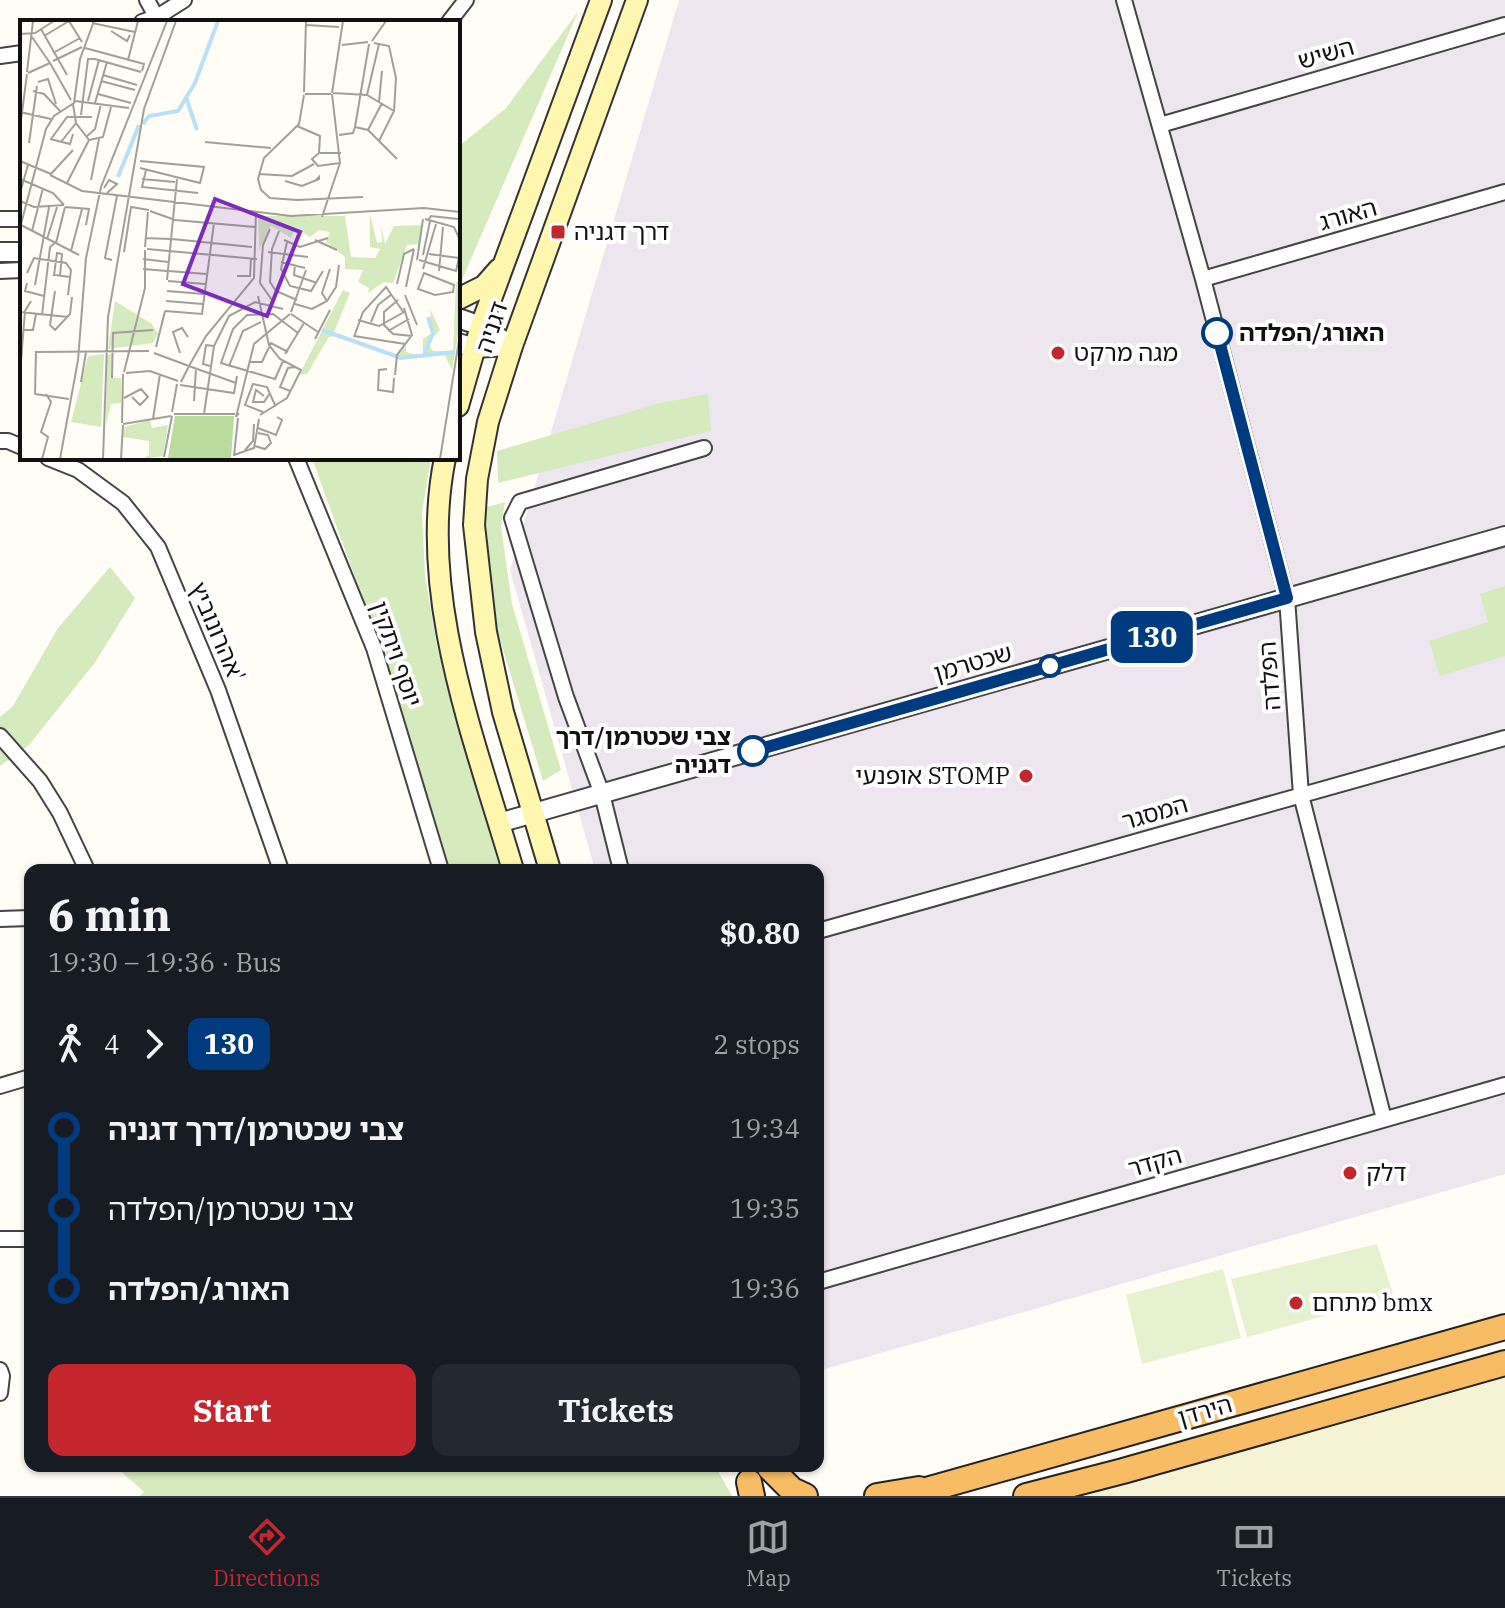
<!DOCTYPE html>
<html lang="en">
<head>
<meta charset="utf-8">
<style>
  :root { --surface:#171b24; --page:#242831; --text:#f1f3f6; --muted:#9ea1a6; --line:#363941; --accent:#c4262e }
  body { margin:0; font-family:"IBM Plex Serif","Noto Sans Hebrew",serif; background:var(--page); color:var(--text); height:100vh; display:flex; flex-direction:column; font-size:30px; white-space:nowrap }
  * { box-sizing:border-box; margin:0 }
  p { font-size:26px; color:var(--muted) }
  .icon { flex:none; width:44px; height:44px; fill:none; stroke:currentColor; stroke-width:2; stroke-linecap:round; stroke-linejoin:round }
  .map { position:relative; flex:1; overflow:hidden }
  .sheet { position:absolute; left:24px; top:864px; width:800px; height:608px; display:flex; flex-direction:column; background:var(--surface); border-radius:16px; box-shadow:0 2px 6px #0004 }
  .sheet>* { flex:none }
  .badge { padding:0 16px; border-radius:12px; font-size:28px; line-height:52px }
  .map>.badge { position:absolute; translate:-50% -50%; box-shadow:0 0 0 4px #fff }
  .legs { display:flex; align-items:center; gap:12px; height:88px; padding:0 24px; font-size:26px }
  .legs p { margin-inline-start:auto }
  .headline { display:flex; align-items:center; justify-content:space-between; height:136px; padding:0 24px }
  h1 { font-size:44px; font-weight:700; line-height:60px }
  .primary-button { display:flex; gap:16px; margin-top:auto; padding:16px 24px }
  .primary-button a { flex:1; height:92px; border-radius:16px; background:var(--accent); color:#fff; font-size:32px; font-weight:700; line-height:92px; text-align:center }
  .primary-button a+a { background:var(--page); color:var(--text) }
  ul { padding:0 24px; list-style:none }
  li { display:flex; align-items:center; gap:28px; height:80px; font-size:30px }
  li i { display:grid; place-items:center; width:12px; height:100%; margin:0 10px; background:currentColor }
  li i::after { content:''; width:20px; height:20px; margin:-10px; border:6px solid; border-radius:50%; background:var(--surface) }
  li p { margin-inline-start:auto }
  li:first-child i { background:linear-gradient(#0000 50%,currentColor 0) }
  li:last-child i { background:linear-gradient(currentColor 50%,#0000 0) }
  .menu { display:flex; justify-content:space-around; align-items:center; height:112px; border-top:2px solid var(--line); background:var(--surface); font-size:22px; color:var(--muted) }
  .menu a { display:grid; justify-items:center; gap:4px }
  .menu .selected { color:var(--accent) }
  .map>svg:first-child { display:block }
</style>
</head>
<body>
<div class="map">
<svg width="1505" height="1496" viewBox="0 0 1505 1496">
  <rect width="100%" height="100%" fill="#fffdf5"/>
  <!-- industrial -->
  <path fill="#eee6ef" d="M 679,0 L 1505,0 L 1505,1174 L 818,1371 L 818,870 L 595,870 L 510,570 Z"/>
  <!-- farmland -->
  <path fill="#f6f3d4" d="M 1505,1370 L 1505,1496 L 1062,1496 Z"/>
  <!-- green -->
  <path fill="#d5ebbd" d="M 578,12 L 461,282 L 458,282 L 458,147 L 506,108 Z
    M 708,394 L 711,431 L 498,483 L 497,451 L 660,403 Z
    M 312,458 L 431,458 L 422,513 L 425,576 L 437,646 L 500,870 L 449,870 L 395,689 Z
    M 505,502 L 501,527 L 512,604 L 561,770 L 543,781 L 498,633 L 484,508 Z
    M 110,567 L 135,598 L 96,661 L 29,745 L 0,766 L 0,717 L 13,706 L 58,628 Z
    M 1505,586 L 1505,656 L 1440,676 L 1429,641 L 1488,622 L 1480,594 Z
    M 115,1466 L 715,1466 L 732,1496 L 140,1496 L 144,1492 Z"/>
  <!-- pitch -->
  <path fill="#e6f2cf" d="M 1377,1244 L 1394,1297 L 1247,1337 L 1231,1279 Z
    M 1223,1269 L 1241,1338 L 1142,1364 L 1126,1295 Z"/>
  <g fill="none" stroke-linecap="round" stroke-linejoin="round">
    <!-- minor casing -->
    <g stroke="#444" stroke-width="18">
      <path id="minor" d="M 147,0 L 159,22
        M 1124,0 L 1203,279 L 1287,598 L 1301,795 L 1384,1119
        M 142,22 L 157,17 L 184,0
        M 449,22 L 466,0
        M 0,56 L 22,53
        M 1160,125 L 1505,25
        M 0,219 L 22,219
        M 0,271 L 22,270
        M 1203,279 L 1505,192
        M 0,441 L 8,441 L 22,447
        M 48,458 L 78,470 L 123,503 L 158,547 L 218,690 L 281,870
        M 296,458 L 374,648 L 441,870
        M 0,736 L 40,781 L 60,813 L 87,870
        M 621,870 L 602,794 L 566,697 L 512,518 L 520,502 L 704,448
        M 0,919 L 30,918
        M 818,931 L 1505,738
        M 0,1086 L 30,1077
        M 0,1239 L 30,1239
        M 818,1282 L 1505,1085
        M 0,1370 L 2,1376 L 0,1393"/>
    </g>
    <!-- tertiary casing -->
    <g stroke="#444" stroke-width="22">
      <path id="tertiary" d="M 0,252 L 22,252
        M 458,318 L 481,326 L 512,346
        M 458,343 L 475,348 L 512,346
        M 499,823 L 1505,536"/>
    </g>
    <!-- secondary casing -->
    <g stroke="#333" stroke-width="24">
      <path id="secondary" d="M 458,299 L 484,286 L 499,269
        M 458,406 L 481,326 L 601,0
        M 445,458 C 417,595 475,740 513,870
        M 550,870 L 503,712 L 486,632 L 474,525 L 477,479 L 488,422 L 512,346 L 637,0"/>
    </g>
    <!-- trunk casing -->
    <g stroke="#222" stroke-width="28">
      <path id="trunk" d="M 770,1468 L 792,1490 L 805,1496
        M 749,1482 L 752,1496
        M 877,1496 L 919,1489
        M 905,1496 L 1505,1327
        M 1026,1496 L 1123,1471 L 1505,1363"/>
    </g>
    <!-- minor -->
    <use href="#minor" stroke="#fff" stroke-width="14"/>
    <!-- tertiary -->
    <use href="#tertiary" stroke="#fff" stroke-width="18"/>
    <!-- secondary -->
    <use href="#secondary" stroke="#fff6b0" stroke-width="20"/>
    <!-- trunk -->
    <use href="#trunk" stroke="#f7bc64" stroke-width="24"/>
  </g>
  <g fill="none" stroke-linecap="round" stroke-linejoin="round">
    <!-- line-1 casing -->
    <g stroke="#fff" stroke-width="18">
      <path id="line-1" d="M 753,751 L 1287,598 L 1217,333"/>
    </g>
    <!-- line-1 -->
    <use href="#line-1" stroke="#003b80" stroke-width="12"/>
  </g>
  <!-- markers -->
  <g fill="#c4262e" stroke="#fff" stroke-width="3">
    <rect x="550" y="224" width="16" height="16" rx="4"/>
    <circle cx="1058" cy="353" r="8"/>
    <circle cx="1026" cy="776" r="8"/>
    <circle cx="1350" cy="1173" r="8"/>
    <circle cx="1296" cy="1303" r="8"/>
  </g>
  <g fill="#fff" stroke="#003b80" stroke-width="4">
    <circle cx="1217" cy="333" r="14"/>
    <circle cx="1050" cy="666" r="10"/>
    <circle cx="753" cy="751" r="14"/>
  </g>
  <g text-anchor="middle" stroke-width="8" stroke-linejoin="round" paint-order="stroke">
    <!-- street labels -->
    <g font-size="24" fill="#111" stroke="#fff">
      <text transform="translate(1326 54) rotate(-16)" y="8">השיש</text>
      <text transform="translate(1348 215) rotate(-16)" y="8">האורג</text>
      <text transform="translate(492 327) rotate(-71)" y="8">דגניה</text>
      <text transform="translate(217 632) rotate(67)" y="8">אהרונוביץ'</text>
      <text transform="translate(396 654) rotate(71)" y="8">יוסף ויתקין</text>
      <text transform="translate(973 663) rotate(-16)" y="8">שכטרמן</text>
      <text transform="translate(1270 676) rotate(-94)" y="8">הפלדה</text>
      <text transform="translate(1155 813) rotate(-16)" y="8">המסגר</text>
      <text transform="translate(1155 1162) rotate(-16)" y="8">הקדר</text>
      <text transform="translate(1205 1411) rotate(-16)" y="8">הירדן</text>
    </g>
    <!-- poi labels -->
    <g font-size="24" fill="#111" stroke="#fff" text-anchor="start">
      <text x="574" y="240">דרך דגניה</text>
      <text x="1074" y="361">מגה מרקט</text>
      <text x="1010" y="784" text-anchor="end">אופנעי STOMP</text>
      <text x="1366" y="1181">דלק</text>
      <text x="1312" y="1311">מתחם bmx</text>
    </g>
    <!-- stop labels -->
    <g font-size="24" font-weight="bold" fill="#111" stroke="#fff" text-anchor="start">
      <text x="1239" y="341">האורג/הפלדה</text>
      <text x="731" y="745" text-anchor="end">צבי שכטרמן/דרך<tspan x="731" dy="28">דגניה</tspan></text>
    </g>
  </g>
  <!-- overview -->
  <g transform="translate(20 20)">
    <rect width="440" height="440" fill="#fffdf5"/>
    <path d="M 350,194 L 357,223 L 362,222 L 361,205 L 365,224 L 374,206 L 402,205 L 399,224 L 387,225 L 373,263 L 364,262 L 348,273 L 349,268 L 338,262 L 343,250 L 325,249 L 325,237 L 306,222 L 310,212 L 299,210 L 290,217 L 275,208 L 271,218 L 251,206 L 239,230 L 238,196 L 325,196 L 331,237 L 355,238 L 360,229 L 350,227 ZM 436,262 L 440,262 L 440,304 L 432,350 L 424,334 L 385,339 L 321,315 L 309,317 L 287,354 L 279,355 L 323,270 L 330,273 L 314,312 L 377,335 L 386,324 L 386,332 L 403,336 L 403,319 L 412,313 L 410,289 L 420,310 L 408,323 L 413,331 L 433,331 ZM 95,281 L 132,304 L 138,314 L 133,323 L 88,329 ZM 84,334 L 81,407 L 51,402 L 68,336 ZM 92,334 L 91,358 L 101,358 L 101,383 L 91,384 L 86,405 L 87,335 ZM 130,400 L 132,408 L 148,405 L 143,436 L 123,439 L 129,435 L 129,421 L 103,417 L 104,407 Z" fill="#d5ebbd"/>
    <path d="M 155,396 L 214,396 L 211,439 L 148,438 Z" fill="#b9dc9c"/>
    <path fill="none" stroke="#b9e0f7" stroke-width="4" d="M 166,77 L 177,110M 123,104 L 129,96 L 158,91 L 175,63 L 198,1M 98,157 L 119,105M 302,310 L 381,338 L 435,332M 404,335 L 413,313 L 408,297"/>
    <path fill="none" stroke="#a09f9a" stroke-width="2" d="M 49,1 L 62,22M 72,3 L 115,12M 286,5 L 319,7M 21,9 L 47,55M 91,11 L 107,21 L 110,15M 0,14 L 15,13 L 34,1M 24,16 L 49,1M 12,17 L 30,43M 352,21 L 366,1M 354,23 L 369,26 L 376,58 L 374,91 L 359,121M 322,25 L 348,22M 65,28 L 124,44 L 122,51M 33,33 L 60,18M 75,39 L 121,52M 108,40 L 118,1M 33,41 L 62,27M 30,43 L 51,80M 7,52 L 13,1M 8,53 L 30,43M 83,55 L 117,65M 81,61 L 115,70M 18,62 L 28,59 L 36,84M 13,71 L 24,74 L 40,91M 284,72 L 286,1M 312,73 L 323,1M 313,73 L 347,75 L 374,91M 78,74 L 111,83M 285,74 L 311,74M 284,75 L 279,104 L 244,138 L 238,159 L 241,170 L 250,178 L 277,180 L 343,177M 347,75 L 359,24M 55,81 L 109,88M 68,81 L 79,40M 359,82 L 362,51M 75,83 L 87,42M 53,84 L 56,103 L 69,120M 0,92 L 31,99M 61,95 L 68,39 L 75,39M 277,106 L 300,116 L 299,133M 335,107 L 349,24M 0,108 L 7,54M 348,110 L 362,83M 319,115 L 333,113 L 335,107 L 348,110 L 377,139M 66,117 L 75,109 L 81,84M 30,119 L 50,124 L 53,114M 31,119 L 47,97 L 72,97M 69,120 L 83,117 L 91,87M 41,122 L 56,103M 185,122 L 251,128M 9,123 L 17,66M 0,141 L 31,154M 320,143 L 298,146 L 292,139 L 299,133 L 321,133M 120,148 L 180,163 L 184,147 L 120,141M 126,150 L 122,167 L 178,173M 239,154 L 272,156 L 294,144M 30,155 L 53,130M 30,155 L 62,171 L 271,196 L 404,188 L 440,192M 0,159 L 33,173 L 44,185M 122,159 L 155,162M 71,160 L 79,119M 265,161 L 282,166 L 299,159 L 299,157 L 296,160M 47,163 L 69,120M 84,168 L 89,160 L 97,164 L 87,173M 0,173 L 8,145M 0,181 L 14,187 L 44,185M 45,187 L 69,189 L 66,205M 130,191 L 155,200 L 235,207M 302,197 L 320,143 L 312,74M 405,199 L 434,207 L 440,220M 408,200 L 411,196 L 438,199M 1,205 L 59,235M 0,208 L 26,109 L 34,96 L 54,83 L 60,39 L 74,1M 250,209 L 243,225 L 240,263 L 252,280M 12,211 L 23,168M 259,211 L 252,229 L 250,262 L 256,271 L 277,280M 125,218 L 150,219M 27,219 L 37,187M 152,219 L 232,227M 264,220 L 280,227 L 308,218M 295,220 L 317,230M 267,222 L 261,249 L 270,266 L 291,271 L 303,251M 36,223 L 45,187M 125,227 L 128,192M 127,229 L 237,239M 51,231 L 62,189M 104,232 L 111,187 L 129,190M 248,232 L 288,237M 409,234 L 439,238M 403,235 L 410,201M 123,239 L 148,242M 92,240 L 85,238 L 97,176M 397,240 L 403,199M 399,240 L 436,251 L 440,233M 261,242 L 285,248M 275,245 L 274,255 L 297,263M 123,249 L 147,251M 403,249 L 416,204M 149,251 L 186,254M 419,251 L 423,207M 7,253 L 14,238 L 46,243 L 51,250 L 48,275M 404,253 L 434,265 L 433,272 L 415,275 L 398,269 ZM 40,256 L 42,234 L 37,233 L 34,255 L 35,255 L 50,257M 217,256 L 230,256 L 231,239M 147,260 L 157,159M 148,261 L 185,264M 7,263 L 5,271 L 24,276M 377,264 L 384,234 L 394,229M 15,265 L 29,187M 386,267 L 394,229M 35,271 L 30,305 L 35,310 L 50,294 L 52,277M 147,271 L 184,274M 385,275 L 397,305M 238,276 L 249,325 L 260,339 L 281,350 L 267,378 L 240,395M 378,280 L 364,292 L 364,305 L 373,314 L 392,316M 146,281 L 183,284M 307,281 L 302,273 L 310,249M 275,284 L 292,289 L 307,281 L 316,267 L 319,245M 145,291 L 182,294 L 194,203M 0,292 L 48,297M 271,292 L 286,250M 271,294 L 298,312M 22,295 L 30,227 L 35,223M 338,300 L 359,306 L 386,291M 351,302 L 358,285 L 372,274M 4,310 L 13,310 L 16,294M 368,311 L 389,299M 334,316 L 385,324M 334,317 L 343,292 L 366,267 L 384,293M 295,319 L 310,290M 136,327 L 145,291M 16,332 L 129,331M 134,333 L 169,346M 160,333 L 153,312 L 162,308 L 168,317M 265,334 L 284,303M 263,341 L 255,359 L 201,343 L 213,309 L 227,295 L 253,294 L 278,313M 229,342 L 242,342 L 251,323 L 268,332M 169,346 L 186,316 L 234,258 L 236,191M 190,346 L 183,344 L 186,325 L 194,326M 209,346 L 223,311 L 241,302M 367,349 L 359,350 L 358,370 L 373,372 L 374,358M 104,352 L 125,268 L 125,230M 106,353 L 130,351 L 158,361M 0,354 L 5,291 L 11,281M 375,355 L 377,335 L 392,315 L 384,288M 92,358 L 93,313 L 133,310M 61,362 L 66,332M 161,362 L 169,346 L 216,363M 160,365 L 214,373 L 217,356M 270,371 L 260,367 L 268,348 L 275,347M 15,374 L 49,379M 15,374 L 16,331M 244,376 L 236,370 L 233,382 L 244,382 L 250,373M 104,378 L 121,369 L 128,377 L 120,385 L 112,377M 174,381 L 176,348M 152,392 L 157,364M 243,392 L 225,385 L 233,364 L 247,367 L 255,385M 219,393 L 216,397 L 234,324 L 270,294M 154,394 L 215,394M 184,394 L 194,326 L 209,296 L 235,282 L 263,289M 133,399 L 140,354M 102,403 L 103,354M 103,404 L 151,396M 238,408 L 256,415 L 262,400 L 257,397M 235,426 L 245,429 L 251,423 L 248,415 L 238,413M 225,430 L 233,421 L 234,404M 214,435 L 234,428 L 239,399M 214,436 L 218,398M 144,437 L 152,396M 22,439 L 28,417 L 21,412 L 31,382 L 26,374M 40,439 L 58,340 L 66,238 L 81,167 L 147,1M 83,439 L 88,297 L 124,89 L 156,1M 101,439 L 103,405M 420,439 L 440,314"/>
    <path fill="#7b2cbf" fill-opacity="0.15" stroke="#7b2cbf" stroke-width="4" d="M 195,179 L 280,212 L 247,296 L 163,264 Z"/>
    <rect width="440" height="440" fill="none" stroke="#111" stroke-width="4"/>
  </g>
</svg>
<b class="badge" style="left:1152px;top:637px;background:#003b80;color:#fff">130</b>
<section class="sheet">
<div class="headline"><div><h1>6 min</h1><p>19:30 – 19:36 · Bus</p></div><b>$0.80</b></div>
<div class="legs"><svg class="icon" aria-label="walk" viewBox="0 0 24 24"><circle cx="13" cy="4" r="2"/><path d="M13 8l-2 6 4 7M11 14l-3 7M7 12l3-4h3l4 4"/></svg>4<svg class="icon" aria-label="forward" viewBox="0 0 24 24"><path d="M9 5l7 7-7 7"/></svg><b class="badge" style="background:#003b80;color:#fff">130</b><p>2 stops</p></div>
<ul>
<li><i style="color:#003b80"></i><b>צבי שכטרמן/דרך דגניה</b><p>19:34</p></li>
<li><i style="color:#003b80"></i><span>צבי שכטרמן/הפלדה</span><p>19:35</p></li>
<li><i style="color:#003b80"></i><b>האורג/הפלדה</b><p>19:36</p></li>
</ul>
<div class="primary-button"><a>Start</a><a>Tickets</a></div>
</section>
</div>
<nav class="menu">
<a class="selected"><svg class="icon" aria-label="directions" viewBox="0 0 24 24"><path d="M12 3l9 9-9 9-9-9zM9 14v-3h6M13 9l2 2-2 2"/></svg>Directions</a>
<a><svg class="icon" aria-label="map" viewBox="0 0 24 24"><path d="M3 6l6-2 6 2 6-2v14l-6 2-6-2-6 2zM9 4v14M15 6v14"/></svg>Map</a>
<a><svg class="icon" aria-label="tickets" viewBox="0 0 24 24"><path d="M3 7h18v10H3zM15 7v10"/></svg>Tickets</a>
</nav>
</body>
</html>
